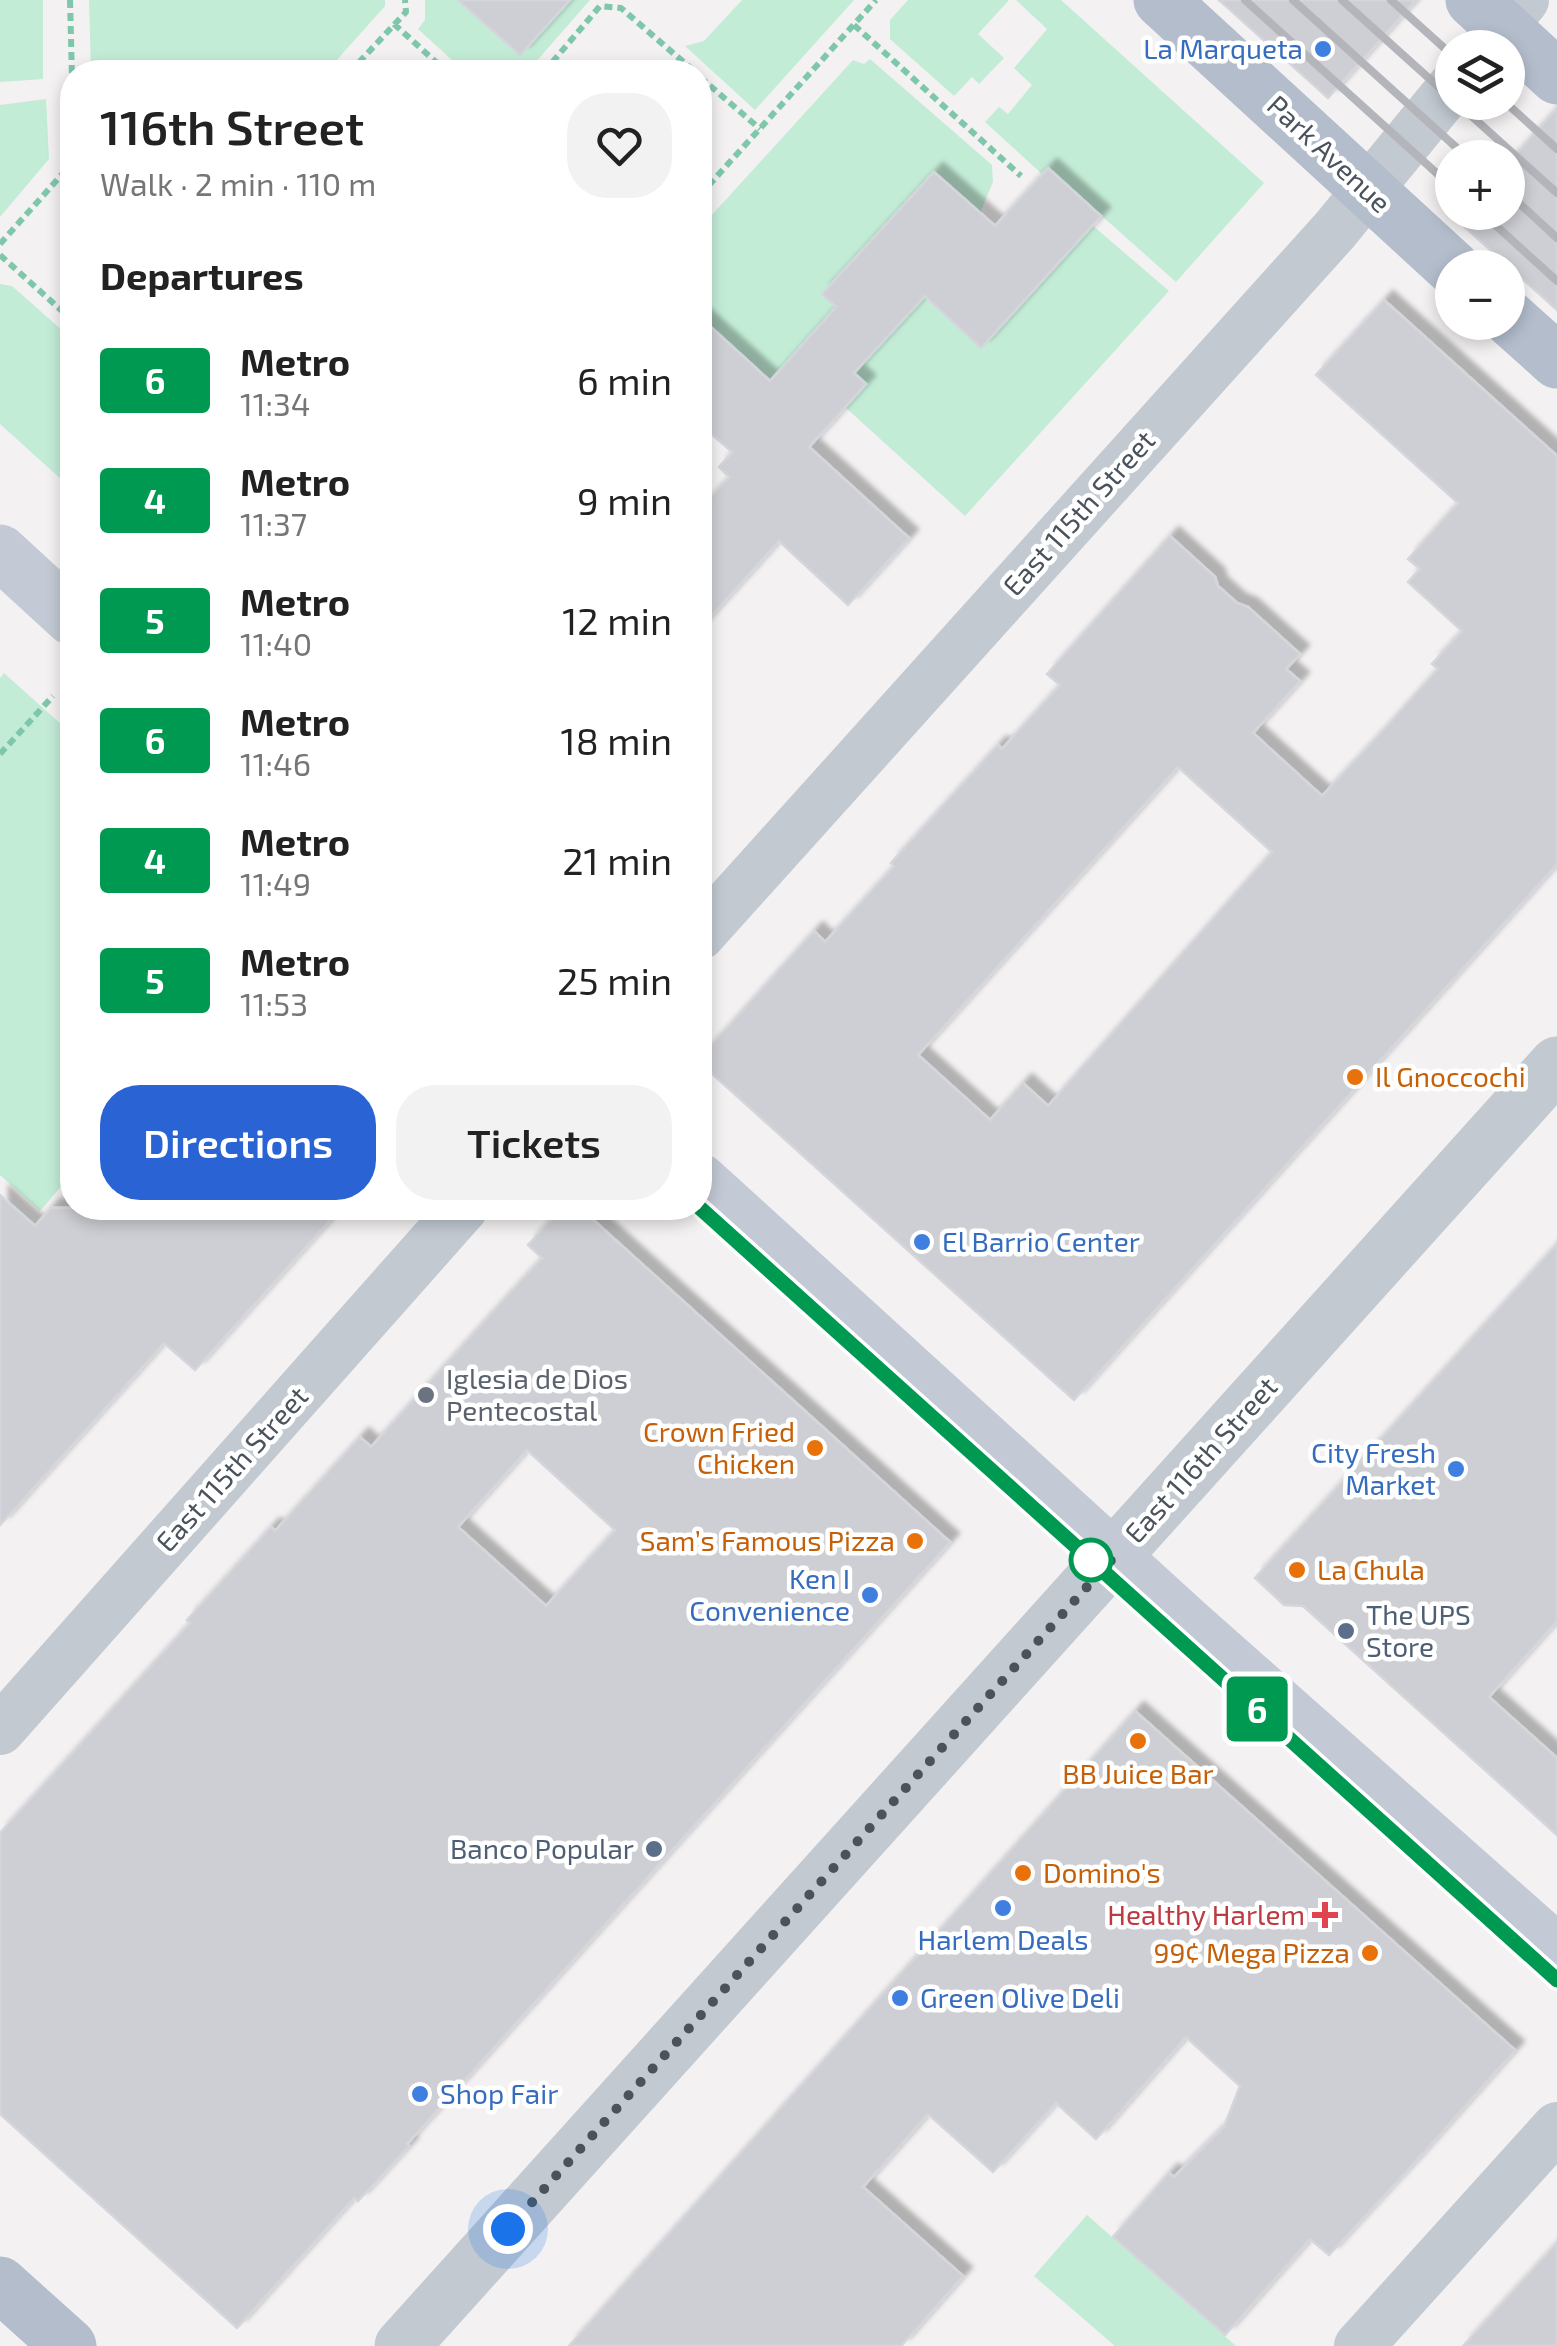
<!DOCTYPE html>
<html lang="en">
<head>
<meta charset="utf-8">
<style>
  :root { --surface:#fff; --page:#f2f2f2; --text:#222; --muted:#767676; --accent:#2a63d4 }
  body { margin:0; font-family:"Exo 2",sans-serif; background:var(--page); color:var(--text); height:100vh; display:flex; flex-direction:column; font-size:38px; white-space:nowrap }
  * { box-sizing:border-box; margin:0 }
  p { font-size:32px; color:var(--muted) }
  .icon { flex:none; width:55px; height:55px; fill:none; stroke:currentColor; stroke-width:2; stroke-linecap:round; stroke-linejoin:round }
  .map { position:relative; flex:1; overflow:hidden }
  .panel { position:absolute; left:60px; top:60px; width:652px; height:1160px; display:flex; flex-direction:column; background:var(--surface); border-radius:40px; box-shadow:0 5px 15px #0003 }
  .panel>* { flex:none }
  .badge { padding:0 20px; border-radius:8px; font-size:35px; line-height:65px }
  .fabs { position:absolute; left:1435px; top:30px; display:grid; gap:20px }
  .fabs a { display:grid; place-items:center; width:90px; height:90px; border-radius:50%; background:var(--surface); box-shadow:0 5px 15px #0003; font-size:50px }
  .you { position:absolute; width:50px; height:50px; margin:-25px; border:8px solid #fff; border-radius:50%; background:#1a73e8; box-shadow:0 0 0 15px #1a73e833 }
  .map>.badge { position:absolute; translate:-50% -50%; box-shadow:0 0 0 5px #fff }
  h2 { padding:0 40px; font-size:38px; line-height:90px }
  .round { display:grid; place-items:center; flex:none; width:105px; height:105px; border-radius:40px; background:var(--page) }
  .overview { display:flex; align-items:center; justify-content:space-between; height:170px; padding:0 40px }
  h1 { font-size:48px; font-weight:600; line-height:75px }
  .cta { display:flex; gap:20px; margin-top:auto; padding:20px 40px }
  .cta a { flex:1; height:115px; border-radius:40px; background:var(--accent); color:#fff; font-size:40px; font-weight:600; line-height:115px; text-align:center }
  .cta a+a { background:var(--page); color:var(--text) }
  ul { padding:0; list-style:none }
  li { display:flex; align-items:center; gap:30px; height:120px; padding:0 40px }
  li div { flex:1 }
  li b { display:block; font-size:38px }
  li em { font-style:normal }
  li .badge { min-width:110px; font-weight:700; text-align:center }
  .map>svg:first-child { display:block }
</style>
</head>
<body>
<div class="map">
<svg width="1557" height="2346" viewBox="0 0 1557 2346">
  <defs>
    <filter id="shadow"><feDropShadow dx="9" dy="-9" stdDeviation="2.5" flood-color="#0004"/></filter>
  </defs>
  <rect width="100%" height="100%" fill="#f3f1f1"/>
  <!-- green -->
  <path fill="#c3ecd7" d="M 0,0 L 43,0 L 43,79 L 0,82 Z
    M 89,0 L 385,0 L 385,6 L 326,72 L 91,72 Z
    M 425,0 L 463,0 L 461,3 L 520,55 L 570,0 L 590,0 L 527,72 L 465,72 L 418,29 L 425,20 Z
    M 742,0 L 854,0 L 755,110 L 685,46 L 704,41 Z
    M 908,0 L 1009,0 L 978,34 L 1004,58 L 979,84 L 972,77 L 954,96 L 890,39 L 890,20 Z
    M 1016,0 L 1061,0 L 1264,183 L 1176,282 L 1048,168 L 1042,174 L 985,122 L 999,107 L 1008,114 L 1032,85 L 1014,68 L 1047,29 Z
    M 870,59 L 992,165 L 993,182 L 980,213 L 933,172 L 823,294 L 836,307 L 770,381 L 704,320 L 700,323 L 700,228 L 853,60 L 864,64 Z
    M 46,99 L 49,159 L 0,217 L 0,105 Z
    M 1092,225 L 1169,291 L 965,516 L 845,407 L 865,384 L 852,372 L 925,297 L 981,347 Z
    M 0,284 L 12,286 L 72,339 L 72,489 L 0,424 Z
    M 4,673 L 72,734 L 72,1174 L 40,1211 L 0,1175 L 0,678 Z
    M 1087,2215 L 1236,2346 L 1115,2346 L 1034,2276 Z"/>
  <!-- building -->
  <path fill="#cecfd4" stroke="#d5d6db" stroke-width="2.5" fill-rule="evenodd" filter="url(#shadow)" d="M 458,0 L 570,0 L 520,55 Z
    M 1219,0 L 1416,0 L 1328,98 Z
    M 1557,108 L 1557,310 L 1448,212 L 1508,212 L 1508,163 Z
    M 1048,168 L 1101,216 L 981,348 L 925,296 L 854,373 L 866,384 L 809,447 L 909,538 L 848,605 L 779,541 L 700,628 L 700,509 L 729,477 L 719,467 L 732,452 L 700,424 L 700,317 L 770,381 L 836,307 L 822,294 L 934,172 L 995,226 Z
    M 1384,300 L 1557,456 L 1557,864 L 1074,1400 L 700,1063 L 700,1058 L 814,931 L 825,942 L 894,866 L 891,863 L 998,745 L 1002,749 L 1060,685 L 1047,674 L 1170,536 L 1215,577 L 1218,586 L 1237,603 L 1248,607 L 1300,654 L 1286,669 L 1300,681 L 1253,733 L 1322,796 L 1380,734 L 1438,669 L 1432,664 L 1462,631 L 1408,582 L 1420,569 L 1408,559 L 1458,503 L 1316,375 ZM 1178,767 L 1272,852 L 1048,1106 L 1023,1083 L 990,1120 L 918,1055 Z
    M 0,1195 L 35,1226 L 51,1208 L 341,1208 L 195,1370 L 164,1343 L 0,1525 Z
    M 562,1208 L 580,1208 L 950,1542 L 407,2144 L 409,2146 L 358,2201 L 354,2198 L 237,2328 L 0,2114 L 0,1833 L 190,1623 L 187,1620 L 271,1527 L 275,1531 L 360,1437 L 371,1447 L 519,1283 L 542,1258 L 528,1245 ZM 527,1450 L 615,1530 L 546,1606 L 458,1527 Z
    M 1557,1244 L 1557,1621 L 1489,1697 L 1557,1758 L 1557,1835 L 1303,1606 L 1284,1605 L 1255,1578 Z
    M 1135,1711 L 1515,2050 L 1414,2163 L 1329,2255 L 1310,2239 L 1225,2335 L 1113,2237 L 1169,2173 L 1174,2177 L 1224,2127 L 1240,2086 L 1186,2037 L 1096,2139 L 1056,2103 L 993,2172 L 928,2114 L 863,2187 L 963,2276 L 901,2346 L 569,2346 Z
    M 1557,2243 L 1557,2346 L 1463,2346 Z"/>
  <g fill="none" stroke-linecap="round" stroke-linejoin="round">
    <!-- path -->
    <path stroke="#7ec7aa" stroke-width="6" stroke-dasharray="8 5" stroke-linecap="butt" d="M 70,0 L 72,78
      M 394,24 L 447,72
      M 854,25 L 1021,176
      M 350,72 L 406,12 L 405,0
      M 544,72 L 600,6 L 621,8 L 695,72
      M 700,77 L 760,129
      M 700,195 L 876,0
      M 0,244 L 72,163
      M 0,255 L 72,320
      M 0,754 L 53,696"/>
    <!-- minor -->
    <path stroke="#c2c9d1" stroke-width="50" d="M 1485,48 L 1524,0
      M 700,935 L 1335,230 L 1452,87
      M 0,1730 L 463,1208
      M 1359,2346 L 1557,2127"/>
    <!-- tertiary -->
    <path stroke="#c2c9d1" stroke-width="55" d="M 402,2346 L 1557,1064"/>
    <!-- secondary -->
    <path stroke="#c3cad5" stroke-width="55" d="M 0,552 L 72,618
      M 700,1181 L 1188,1625 L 1557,1952"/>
    <!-- primary -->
    <path stroke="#b3bdcc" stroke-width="55" d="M 1161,0 L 1453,268
      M 1473,0 L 1557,77
      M 1508,317 L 1557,361
      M 0,2284 L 69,2346"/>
    <!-- rail -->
    <path stroke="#b3b5ba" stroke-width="8" d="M 1245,0 L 1452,187
      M 1293,0 L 1468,158
      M 1342,0 L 1452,99
      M 1391,0 L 1452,55
      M 1456,102 L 1557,193
      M 1505,102 L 1557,149
      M 1508,193 L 1557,238
      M 1481,212 L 1557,281"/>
  </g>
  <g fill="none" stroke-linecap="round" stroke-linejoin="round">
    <!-- line casing -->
    <g stroke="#fff" stroke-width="22">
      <path id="line" d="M 700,1208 L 1557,1980"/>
    </g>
    <!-- line -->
    <use href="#line" stroke="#009952" stroke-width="15"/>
    <!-- walk -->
    <path stroke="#4a525c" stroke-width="10" stroke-dasharray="0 18" d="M 508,2229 L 1114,1557 L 1091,1560"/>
  </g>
  <!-- markers -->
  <g fill="#3f7fe0" stroke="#fff" stroke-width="4">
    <circle cx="1323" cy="49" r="10"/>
    <circle cx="922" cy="1242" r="10"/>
    <circle cx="1456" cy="1469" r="10"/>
    <circle cx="870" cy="1595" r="10"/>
    <circle cx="1003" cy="1908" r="10"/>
    <circle cx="900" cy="1998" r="10"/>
    <circle cx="420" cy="2094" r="10"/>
  </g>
  <g fill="#e8710a" stroke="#fff" stroke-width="4">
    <circle cx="1355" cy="1077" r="10"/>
    <circle cx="815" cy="1448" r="10"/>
    <circle cx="915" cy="1541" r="10"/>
    <circle cx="1297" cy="1570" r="10"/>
    <circle cx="1138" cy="1741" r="10"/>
    <circle cx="1023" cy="1873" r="10"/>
    <circle cx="1370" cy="1953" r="10"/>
  </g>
  <circle fill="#6b7280" stroke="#fff" stroke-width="4" cx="426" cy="1395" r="10"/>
  <circle fill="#fff" stroke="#009952" stroke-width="5" cx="1091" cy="1560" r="20"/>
  <g fill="#5c6f8a" stroke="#fff" stroke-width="4">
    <circle cx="1346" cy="1631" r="10"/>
    <circle cx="654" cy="1849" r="10"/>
  </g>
  <path fill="#e0444e" stroke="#fff" stroke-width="4" d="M1320 1900h10v10h10v10h-10v10h-10v-10h-10v-10h10z"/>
  <g text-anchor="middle" stroke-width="9" stroke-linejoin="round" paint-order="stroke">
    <!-- shop labels -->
    <g font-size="28" fill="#366cbe" stroke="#fff" text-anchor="end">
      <text x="1303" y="59">La Marqueta</text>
      <text x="942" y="1252" text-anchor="start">El Barrio Center</text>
      <text x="1436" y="1463">City Fresh<tspan x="1436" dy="32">Market</tspan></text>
      <text x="850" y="1589">Ken I<tspan x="850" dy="32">Convenience</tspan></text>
      <text x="1003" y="1950" text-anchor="middle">Harlem Deals</text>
      <text x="920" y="2008" text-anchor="start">Green Olive Deli</text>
      <text x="440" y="2104" text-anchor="start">Shop Fair</text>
    </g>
    <!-- street labels -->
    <g font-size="28" fill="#4a525c" stroke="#fff">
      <text transform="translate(1329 154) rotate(43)" y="10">Park Avenue</text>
      <text transform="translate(1079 513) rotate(-48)" y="10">East 115th Street</text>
      <text transform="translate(1201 1460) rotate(-48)" y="10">East 116th Street</text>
      <text transform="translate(232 1469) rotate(-48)" y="10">East 115th Street</text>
    </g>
    <!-- food labels -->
    <g font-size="28" fill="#c56008" stroke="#fff" text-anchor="start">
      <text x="1375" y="1087">Il Gnoccochi</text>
      <text x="795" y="1442" text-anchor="end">Crown Fried<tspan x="795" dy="32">Chicken</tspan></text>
      <text x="895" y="1551" text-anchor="end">Sam’s Famous Pizza</text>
      <text x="1317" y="1580">La Chula</text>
      <text x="1138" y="1784" text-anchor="middle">BB Juice Bar</text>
      <text x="1043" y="1883">Domino's</text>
      <text x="1350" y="1963" text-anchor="end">99¢ Mega Pizza</text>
    </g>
    <!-- worship labels -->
    <g font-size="28" fill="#5b616d" stroke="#fff" text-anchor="start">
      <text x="446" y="1389">Iglesia de Dios<tspan x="446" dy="32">Pentecostal</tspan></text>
    </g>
    <!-- service labels -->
    <g font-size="28" fill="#4e5e75" stroke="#fff" text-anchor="start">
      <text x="1366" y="1625">The UPS<tspan x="1366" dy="32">Store</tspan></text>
      <text x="634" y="1859" text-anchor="end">Banco Popular</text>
    </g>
    <!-- health labels -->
    <g font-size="28" fill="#be3a42" stroke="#fff" text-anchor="end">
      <text x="1305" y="1925">Healthy Harlem</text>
    </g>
  </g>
</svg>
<div class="fabs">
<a><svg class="icon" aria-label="layers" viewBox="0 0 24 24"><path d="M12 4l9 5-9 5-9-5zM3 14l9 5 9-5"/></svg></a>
<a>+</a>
<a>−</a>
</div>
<div class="you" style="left:508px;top:2229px"></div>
<b class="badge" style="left:1257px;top:1709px;background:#009952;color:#fff">6</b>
<section class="panel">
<div class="overview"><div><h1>116th Street</h1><p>Walk · 2 min · 110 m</p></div><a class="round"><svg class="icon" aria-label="heart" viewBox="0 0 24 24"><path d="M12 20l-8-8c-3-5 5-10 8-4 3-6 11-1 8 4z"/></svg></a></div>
<h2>Departures</h2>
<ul>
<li><span class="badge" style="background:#009952;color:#fff">6</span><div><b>Metro</b><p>11:34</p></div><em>6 min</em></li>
<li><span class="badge" style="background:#009952;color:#fff">4</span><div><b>Metro</b><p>11:37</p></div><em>9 min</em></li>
<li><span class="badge" style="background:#009952;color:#fff">5</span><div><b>Metro</b><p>11:40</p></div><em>12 min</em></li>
<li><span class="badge" style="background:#009952;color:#fff">6</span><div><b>Metro</b><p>11:46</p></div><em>18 min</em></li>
<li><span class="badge" style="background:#009952;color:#fff">4</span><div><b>Metro</b><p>11:49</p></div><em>21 min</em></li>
<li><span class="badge" style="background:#009952;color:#fff">5</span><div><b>Metro</b><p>11:53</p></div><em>25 min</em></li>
</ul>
<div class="cta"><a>Directions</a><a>Tickets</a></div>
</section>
</div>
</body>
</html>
